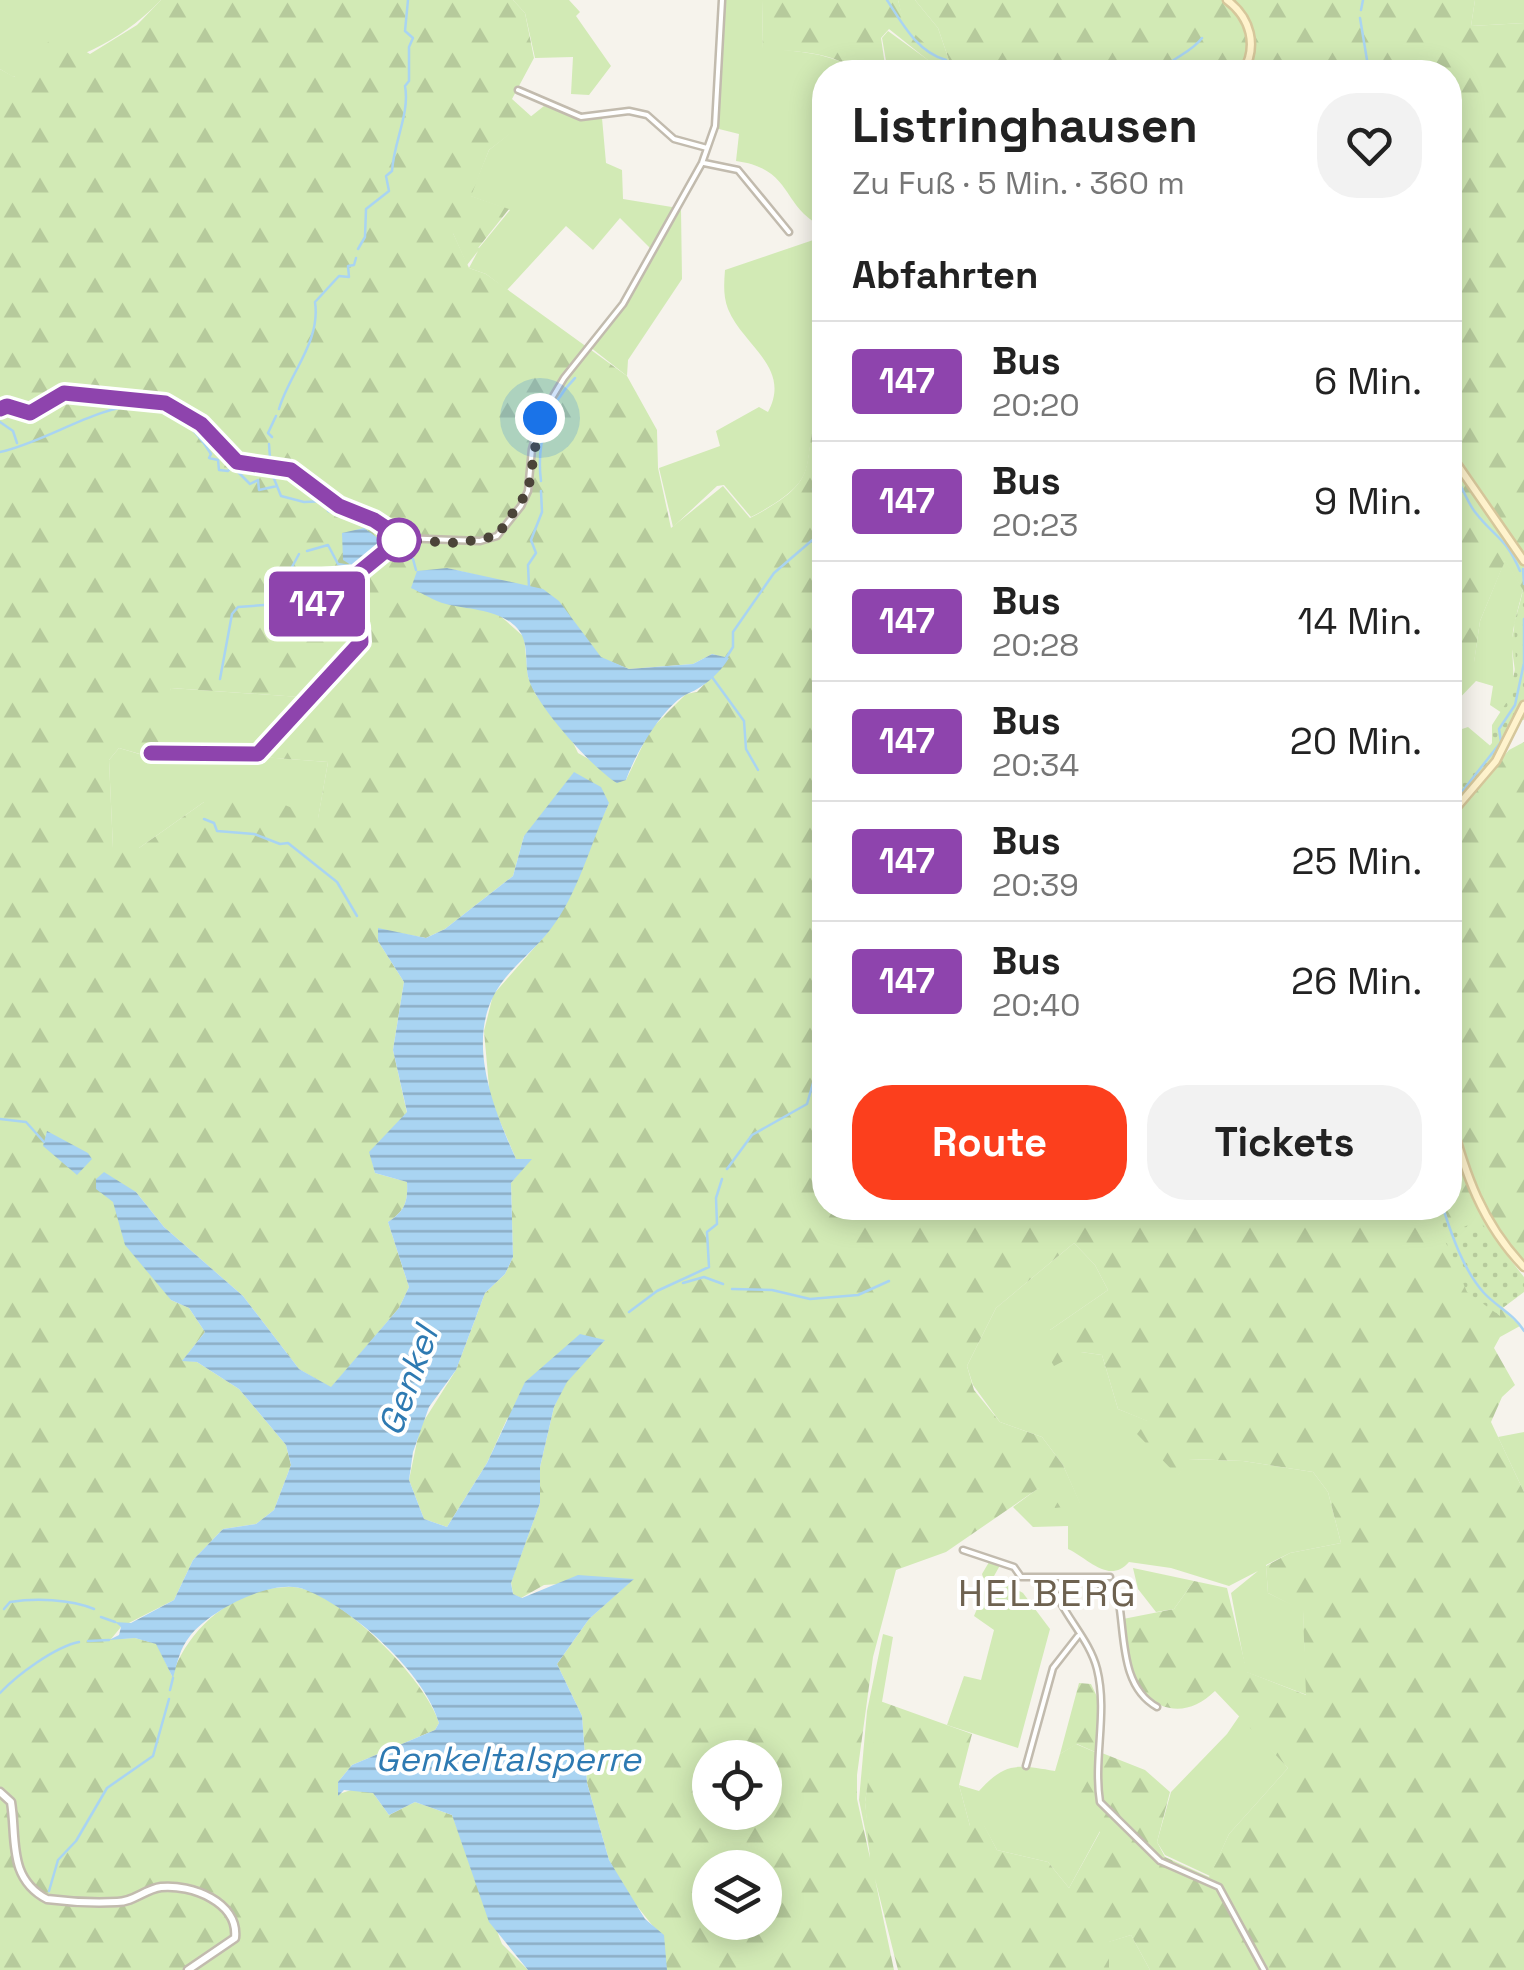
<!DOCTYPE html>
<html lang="de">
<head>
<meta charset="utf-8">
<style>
  :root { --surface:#fff; --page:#f2f2f2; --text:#222; --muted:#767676; --line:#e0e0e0; --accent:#fc3f1d }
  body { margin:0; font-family:"Space Grotesk",sans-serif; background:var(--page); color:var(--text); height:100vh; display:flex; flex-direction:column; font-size:38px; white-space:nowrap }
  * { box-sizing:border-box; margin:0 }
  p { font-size:32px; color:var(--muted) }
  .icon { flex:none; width:55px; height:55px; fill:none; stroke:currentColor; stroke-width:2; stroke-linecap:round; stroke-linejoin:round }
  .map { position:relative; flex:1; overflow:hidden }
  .details { position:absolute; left:812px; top:60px; width:650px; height:1160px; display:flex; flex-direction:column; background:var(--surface); border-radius:40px; box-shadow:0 5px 25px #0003 }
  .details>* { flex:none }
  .badge { padding:0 20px; border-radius:8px; font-size:35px; line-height:65px }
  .fabs { position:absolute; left:692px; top:1740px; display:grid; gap:20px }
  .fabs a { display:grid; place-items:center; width:90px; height:90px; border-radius:50%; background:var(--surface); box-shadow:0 5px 25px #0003; font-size:50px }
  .you { position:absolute; width:50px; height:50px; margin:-25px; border:8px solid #fff; border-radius:50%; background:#1a73e8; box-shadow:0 0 0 15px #1a73e833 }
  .map>.badge { position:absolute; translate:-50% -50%; box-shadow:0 0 0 5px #fff }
  h2 { padding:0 40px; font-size:38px; line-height:90px }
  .round { display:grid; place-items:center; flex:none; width:105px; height:105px; border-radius:40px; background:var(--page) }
  .headline { display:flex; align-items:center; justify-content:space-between; height:170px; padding:0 40px }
  h1 { font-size:48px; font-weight:800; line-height:75px }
  .cta { display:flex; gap:20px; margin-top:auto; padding:20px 40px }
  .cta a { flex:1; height:115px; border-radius:40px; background:var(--accent); color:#fff; font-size:40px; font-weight:800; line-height:115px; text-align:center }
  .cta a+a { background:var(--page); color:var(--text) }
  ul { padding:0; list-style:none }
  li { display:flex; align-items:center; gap:30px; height:120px; padding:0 40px; border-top:2px solid var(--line) }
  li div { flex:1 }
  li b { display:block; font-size:38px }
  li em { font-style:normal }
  li .badge { min-width:110px; font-weight:700; text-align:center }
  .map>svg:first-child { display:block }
</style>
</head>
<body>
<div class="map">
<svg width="1524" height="1970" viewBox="0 0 1524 1970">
  <defs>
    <pattern id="forest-firs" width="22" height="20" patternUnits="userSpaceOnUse" patternTransform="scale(2.5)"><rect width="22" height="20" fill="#d2eab5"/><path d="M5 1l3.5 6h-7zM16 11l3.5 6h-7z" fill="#b6ca9c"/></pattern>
    <pattern id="park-dots" width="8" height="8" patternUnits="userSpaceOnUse" patternTransform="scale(2.5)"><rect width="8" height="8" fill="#d2eab5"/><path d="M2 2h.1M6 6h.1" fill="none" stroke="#b6ca9c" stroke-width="1.8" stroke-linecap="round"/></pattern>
    <pattern id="water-rules" width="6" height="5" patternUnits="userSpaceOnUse" patternTransform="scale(2.5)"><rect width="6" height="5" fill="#a9d4f2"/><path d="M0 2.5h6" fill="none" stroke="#8caec5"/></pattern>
  </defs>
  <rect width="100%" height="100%" fill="#f6f3ec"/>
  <!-- grass -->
  <path fill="#d2eab5" d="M 0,0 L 161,0 C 115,47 75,59 13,77 L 0,69 Z
    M 513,0 L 569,0 L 580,12 L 576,16 L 611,66 L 589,95 L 571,94 L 573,57 L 535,58 L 525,13 Z
    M 724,0 L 762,0 L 763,49 C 791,50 837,53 857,72 L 825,72 L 825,228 C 780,208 795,169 736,161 L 739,134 L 715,128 Z
    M 898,0 L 915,0 L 938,28 L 953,72 L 888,72 L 882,38 L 888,31 L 928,60 L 934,53 L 904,25 Z
    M 1475,0 L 1524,0 L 1524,23 L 1471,26 Z
    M 544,106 L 581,118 L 602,118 L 606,163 L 622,170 L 623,199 L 678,208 L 654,252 L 620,218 L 593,250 L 566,226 L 507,290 L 486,274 L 469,268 L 478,251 L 467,265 L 452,231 L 479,248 L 510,210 L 470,196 L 489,150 Z
    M 681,209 L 682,279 L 628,360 L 627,376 L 590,347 L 625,304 Z
    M 825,236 L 825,398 C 792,464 835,473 751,517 L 724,485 L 717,486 L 673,527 L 659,468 L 720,446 L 716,431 L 759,407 L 768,412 C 792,367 743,346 728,309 C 723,296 724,283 725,270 Z
    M 1505,560 L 1523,589 C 1519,607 1512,627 1512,644 C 1512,667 1519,694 1502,713 L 1490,705 L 1493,686 L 1476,681 L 1450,708 L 1450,655 L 1474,662 L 1480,621 Z
    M 171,688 L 315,698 L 263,757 L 328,762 L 318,819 L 204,802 L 139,848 L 113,848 L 109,760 L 119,748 L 146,756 Z
    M 1468,727 L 1500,754 L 1450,813 L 1450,733 Z
    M 1074,1243 L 1095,1265 L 1108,1290 L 1050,1330 L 1081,1352 L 1102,1355 L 1118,1409 L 1148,1421 L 1178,1475 L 1188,1459 L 1243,1461 L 1313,1472 L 1328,1492 L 1341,1543 L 1290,1553 L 1266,1565 L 1268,1593 L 1303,1610 L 1307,1695 L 1246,1672 L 1231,1593 L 1258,1571 L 1229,1586 L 1171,1568 L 1129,1562 C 1109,1585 1088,1558 1068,1549 L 1068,1526 L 1033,1527 L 1013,1507 L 1040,1487 L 1080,1504 L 1063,1465 L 1042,1437 L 1000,1422 L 973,1385 L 967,1366 L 996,1308 Z
    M 1524,1432 L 1524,1492 L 1498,1437 Z
    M 992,1557 L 1003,1560 L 994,1576 L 1023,1593 L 1050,1629 L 1018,1748 L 947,1725 L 964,1676 L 981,1680 L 994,1630 L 974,1616 L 986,1587 L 982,1574 Z
    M 1133,1568 L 1194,1581 L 1174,1609 L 1156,1612 L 1138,1589 Z
    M 883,1634 L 893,1637 L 865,1802 L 872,1863 L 859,1800 L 867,1711 Z
    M 1240,1715 L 1288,1768 L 1229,1834 L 1210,1876 L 1165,1855 L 1157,1842 L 1171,1792 L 1227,1734 Z
    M 1076,1744 L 1102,1755 L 1100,1831 L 1069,1888 L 1048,1862 L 997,1850 L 984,1826 L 970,1826 L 959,1785 L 979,1791 C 1006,1761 1018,1765 1055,1771 L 1060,1754 Z
    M 1131,1935 L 1150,1970 L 1109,1970 L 1108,1942 Z"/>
  <!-- forest -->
  <path fill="url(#forest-firs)" fill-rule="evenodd" d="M 161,0 L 513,0 L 525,13 L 534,58 L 512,99 L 532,117 L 489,150 L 471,196 L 509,209 L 478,248 L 453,233 L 469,268 L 486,274 L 627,376 L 657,430 L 658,468 L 671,528 L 723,486 L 750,518 C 834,475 792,463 825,398 L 825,1208 L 1450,1208 L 1450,817 L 1509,750 L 1524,742 L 1524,1263 L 1522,1267 L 1495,1248 L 1497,1304 L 1520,1326 L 1500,1337 L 1494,1348 L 1515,1385 L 1502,1397 L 1491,1422 L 1524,1492 L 1524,1970 L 1150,1970 L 1131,1935 L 1109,1942 L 1109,1970 L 898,1970 L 875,1879 L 894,1970 L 667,1970 L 656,1930 L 625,1891 L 609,1860 L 587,1783 L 582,1716 L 557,1664 L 589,1619 L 633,1579 L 544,1585 L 521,1598 L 513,1594 L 511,1582 L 540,1503 L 540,1467 L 554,1407 L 566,1382 L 604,1340 L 507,1419 L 487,1463 L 447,1527 L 424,1519 L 409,1480 L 420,1427 L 456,1370 L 485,1293 L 505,1274 L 513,1257 L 511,1183 L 530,1159 L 516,1159 L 490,1098 L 484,1031 L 493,995 L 549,931 L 609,803 L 524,836 L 513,876 L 445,929 L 426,938 L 378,929 L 378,941 L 404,982 L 393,1050 L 407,1113 L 370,1152 L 375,1173 L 407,1182 C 408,1202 405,1211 388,1222 L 409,1287 L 399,1308 L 331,1388 L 299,1369 L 243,1296 L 164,1227 L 136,1192 L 96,1179 L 96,1188 L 113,1201 L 171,1300 L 189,1308 L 205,1332 L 183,1360 L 197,1362 L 239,1389 L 286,1445 L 291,1465 L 274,1510 L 256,1524 L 223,1529 L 193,1560 L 174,1600 L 121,1627 L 111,1639 L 135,1638 L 157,1644 L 172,1676 C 188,1627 238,1585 292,1587 C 337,1588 428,1682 439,1723 L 435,1730 L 352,1765 L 338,1782 L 339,1794 L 354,1789 L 373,1793 L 389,1815 L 415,1802 L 452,1815 L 502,1944 L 528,1970 L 0,1970 L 0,69 L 14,77 L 56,34 L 90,54 L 137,25 ZM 447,568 L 514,584 L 585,639 L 601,658 L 629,669 L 693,664 L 712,654 L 728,659 L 697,692 L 686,694 L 650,730 L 626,780 L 578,753 L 569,734 L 536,695 L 528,677 L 524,637 ZM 171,688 L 313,698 L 261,757 L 328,762 L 318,818 L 254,793 L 204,802 L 139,848 L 113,848 L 109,760 L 119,748 L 147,756 L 148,751 L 162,750 ZM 1074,1243 L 1095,1265 L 1108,1290 L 1050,1330 L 1044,1350 L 1054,1366 L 1081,1352 L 1102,1355 L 1118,1409 L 1147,1421 L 1137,1434 L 1178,1476 L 1189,1459 L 1243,1461 L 1313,1472 L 1328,1492 L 1341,1543 L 1290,1553 L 1266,1566 L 1268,1593 L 1303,1611 L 1306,1695 L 1247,1672 L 1227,1588 L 1194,1581 L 1174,1609 L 1123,1619 L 1127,1652 L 1142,1694 C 1168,1715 1192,1713 1215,1691 L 1288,1768 L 1229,1834 L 1209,1877 L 1165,1857 L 1157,1842 L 1170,1792 L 1145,1770 L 1102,1753 L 1100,1703 L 1091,1684 L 1079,1683 L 1060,1754 L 1077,1744 L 1102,1755 L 1077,1800 L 1100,1832 L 1069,1888 L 1048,1862 L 997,1850 L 984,1825 L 970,1826 L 959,1785 L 972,1734 L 880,1701 L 865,1802 L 870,1858 L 857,1799 L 857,1775 L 873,1657 L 896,1570 L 946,1552 L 1039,1488 L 1055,1508 L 1081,1505 L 1063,1465 L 1042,1437 L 1000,1422 L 974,1390 L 967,1366 L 996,1308 ZM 710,1758 L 765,1758 L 765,1812 L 710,1812 ZM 710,1868 L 765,1868 L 765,1922 L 710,1922 Z
    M 762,0 L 898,0 L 905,25 L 935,53 L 929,61 L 889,29 L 881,38 L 886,72 L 857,72 C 837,52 790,50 763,50 Z
    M 915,0 L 1475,0 L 1471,26 L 1524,23 L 1524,720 L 1520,719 L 1514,732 L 1502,713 L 1515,671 L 1511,642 L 1523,590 L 1505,561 L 1480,621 L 1474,663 L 1450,655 L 1450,72 L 1342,67 L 1341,72 L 953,72 L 938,28 Z"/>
  <!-- park -->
  <path fill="url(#park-dots)" d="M 1524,590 L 1524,700 L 1499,756 L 1450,814 L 1450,793 L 1492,743 L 1492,725 L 1510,697 L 1516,663 L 1514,623 Z
    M 1431,1208 L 1444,1208 L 1453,1232 L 1479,1220 L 1524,1277 L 1524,1292 L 1500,1310 L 1500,1316 L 1467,1292 Z"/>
  <!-- water -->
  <path fill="url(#water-rules)" d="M 364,528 L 386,544 L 356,568 L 343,560 L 342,533 Z
    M 447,568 L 543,589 L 559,601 L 601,657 L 629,669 L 693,664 L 712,654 L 729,658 C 720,673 704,687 689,693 C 664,704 635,754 626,780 L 617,783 C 593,769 537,706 529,680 C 524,663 530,642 517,628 C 499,609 470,610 446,604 C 434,601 422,593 411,588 L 417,571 Z
    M 574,772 L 601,787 L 609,803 C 590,845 578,894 550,930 C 533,952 507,970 494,995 C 467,1046 495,1112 516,1159 L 532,1159 L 511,1183 L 513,1257 L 505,1274 L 485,1293 L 456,1370 L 429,1407 L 413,1452 L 409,1480 L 424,1519 L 447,1527 L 487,1463 L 525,1382 L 580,1334 L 605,1340 L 567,1382 L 554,1407 L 540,1467 L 540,1503 L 511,1583 L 513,1594 L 522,1598 L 578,1575 L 634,1579 L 589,1619 L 557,1664 L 582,1716 L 587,1783 L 609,1860 L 645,1919 L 664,1935 L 667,1970 L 528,1970 L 489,1922 L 452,1815 L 415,1802 L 389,1815 L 373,1793 L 344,1790 L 338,1796 L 338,1782 L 352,1765 L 435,1730 L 439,1723 C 425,1673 353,1609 306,1590 C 274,1576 209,1611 190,1636 C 180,1648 177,1663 173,1678 L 156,1644 L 135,1638 L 109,1640 L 119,1635 L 121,1627 L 115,1622 L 131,1623 L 174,1600 L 193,1560 L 223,1529 L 256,1524 L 274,1510 L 291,1465 L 286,1445 L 239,1389 L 197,1362 L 182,1361 L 205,1332 L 189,1308 L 171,1300 L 125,1245 L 113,1202 L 96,1189 L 96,1179 L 104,1172 L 136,1192 L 164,1227 L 243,1296 L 299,1369 L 331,1387 L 399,1308 L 409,1287 L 388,1222 C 405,1211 408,1202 407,1182 L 375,1173 L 369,1152 L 407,1112 L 393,1050 L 404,982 L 378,941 L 378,928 L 426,938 L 445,929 L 513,876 L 524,836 Z
    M 47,1131 L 88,1153 L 92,1159 L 77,1175 L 43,1146 Z"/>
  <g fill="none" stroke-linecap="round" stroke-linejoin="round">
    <!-- stream -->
    <path stroke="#a9d4f2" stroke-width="2.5" d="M 887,0 C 902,23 917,52 946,60 L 949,72
      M 1361,10 L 1363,0
      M 1360,18 L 1369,72
      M 1160,72 C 1172,57 1190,54 1202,38
      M 358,249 L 365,237 L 366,209 L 389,191 L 386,176 L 392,171 C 394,141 410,113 405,86 L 409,81 L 409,47 L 413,38 L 405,31 L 408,0
      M 279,409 C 289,374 321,342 315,302 L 339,276 L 349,277 L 348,266 L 354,265 L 356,258
      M 0,422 L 13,431 L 17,443
      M 272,437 L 268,433 L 276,416
      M 269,444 L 270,458
      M 0,452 C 76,435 151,356 211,454 L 209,458 L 218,460 L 219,470 L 228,471 L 232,466 L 250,484 L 258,480 L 259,490 L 277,486 L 281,496 L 304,502 L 327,501 L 328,511 L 377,527 L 392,541
      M 270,469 L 277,486
      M 1450,469 C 1461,481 1465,499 1475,512 C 1495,538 1506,537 1520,571
      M 541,481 C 536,443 548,405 575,378
      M 400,549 L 413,559 L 416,570
      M 307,551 L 328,545 L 338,564 L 355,567
      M 1523,569 L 1524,584
      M 529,587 L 528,565 L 536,553 L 531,540 L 542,512 L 541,491
      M 726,658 L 733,647 L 733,632 L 774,573 L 817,536 L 819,523 L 825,523 L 813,489 L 823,470 L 825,434
      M 712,677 L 744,721 L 746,749 L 758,770
      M 220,679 L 232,614 L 238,607 L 278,604 L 289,598 L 292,567 L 299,554
      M 1450,807 L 1501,742 L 1499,729 L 1515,705 L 1524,663 L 1524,619
      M 204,819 L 214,823 L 217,831 L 254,834 L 280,844 L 288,843 L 337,882 L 357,916
      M 0,1119 L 26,1122 L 44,1142
      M 727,1169 L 752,1135 L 807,1104 L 815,1076 L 825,1067
      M 1443,1208 C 1452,1236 1464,1271 1484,1293 C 1497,1307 1515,1315 1524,1331
      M 683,1283 L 704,1277 L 723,1284
      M 732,1289 L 772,1290 L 810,1299 L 858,1295 L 889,1281
      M 629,1312 L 657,1291 L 709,1267 L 707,1232 L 717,1224 L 716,1198 L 722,1179
      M 4,1609 L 10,1602 C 35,1598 70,1599 94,1609
      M 101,1617 L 115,1622
      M 88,1641 L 109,1640
      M 170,1690 L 173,1678
      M 0,1693 C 18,1674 55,1647 79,1642
      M 49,1891 L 58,1860 L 76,1841 L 107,1788 L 153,1756 L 169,1699"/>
    <!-- minor casing -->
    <g stroke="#c2bbae" stroke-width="9">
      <path id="minor" d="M 518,90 L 581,117 L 629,111 L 647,115 L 674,139 L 707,148
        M 704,163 L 738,170 L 789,232
        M 0,409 L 7,406 L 30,413 L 64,393 L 165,403 L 201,425 L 237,462 L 291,470 L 339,505 L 375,520 L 401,538
        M 401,538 L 480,541 L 497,536 L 521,506 L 528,491 L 532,449 L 540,418 L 564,378 L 623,304 L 702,163 L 715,126 L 722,0
        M 151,753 L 258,754 L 361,641 L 360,626 L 302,596 L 297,587 L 300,581 L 357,575 L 401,538
        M 963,1550 L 1014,1567 L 1021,1577 L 1110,1577
        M 1093,1577 L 1119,1603 C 1125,1638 1121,1687 1157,1707
        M 1051,1579 C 1060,1613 1089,1637 1097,1669 C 1108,1713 1093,1758 1100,1802 L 1160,1861 L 1219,1887 L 1264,1970
        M 1026,1766 L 1053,1668 L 1078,1636"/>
    </g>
    <!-- tertiary casing -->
    <g stroke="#c2bbae" stroke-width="11">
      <path id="tertiary" d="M 0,1792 L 11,1802 C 17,1838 7,1878 47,1899 C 70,1902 94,1903 117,1902 C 134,1902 145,1889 161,1887 C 191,1884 239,1902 235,1938 L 188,1970"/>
    </g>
    <!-- secondary casing -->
    <g stroke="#d6c79b" stroke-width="11">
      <path id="secondary" d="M 1227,0 C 1251,18 1258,46 1243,72
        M 1450,454 L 1524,561
        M 1450,815 L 1496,761 L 1524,705
        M 1450,1116 C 1465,1174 1482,1223 1524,1267"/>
    </g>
    <!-- minor -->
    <use href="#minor" stroke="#fff" stroke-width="4"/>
    <!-- tertiary -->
    <use href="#tertiary" stroke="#fff" stroke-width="6"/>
    <!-- secondary -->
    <use href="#secondary" stroke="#fff3cd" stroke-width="6"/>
  </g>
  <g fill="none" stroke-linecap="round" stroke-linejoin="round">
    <!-- line casing -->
    <g stroke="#fff" stroke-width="22">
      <path id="line" d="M 0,409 L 7,406 L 30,413 L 64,393 L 165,403 L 201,424 L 237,462 L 291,470 L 339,506 L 374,520 L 401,538 L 356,575 L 300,580 L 298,587 L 302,596 L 360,626 L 361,642 L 258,754 L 151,753"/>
    </g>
    <!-- line -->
    <use href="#line" stroke="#8e44ad" stroke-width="15"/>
    <!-- walk -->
    <path stroke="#4b4439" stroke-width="10" stroke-dasharray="0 18" d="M 399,540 L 458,543 L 497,536 L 528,491 L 540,418"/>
  </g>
  <!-- markers -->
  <circle fill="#fff" stroke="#8e44ad" stroke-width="5" cx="399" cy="540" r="20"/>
  <g text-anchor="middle" stroke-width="8" stroke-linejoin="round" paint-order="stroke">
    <!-- water labels -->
    <g font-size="35" font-style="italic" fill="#2e7ab2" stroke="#fff">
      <text transform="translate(408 1381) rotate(-70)" y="12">Genkel</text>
      <text x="508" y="1771">Genkeltalsperre</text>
    </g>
    <!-- quarter labels -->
    <g font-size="38" letter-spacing="2.5" fill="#6e6250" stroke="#fff">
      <text x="1048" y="1606">HELBERG</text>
    </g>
  </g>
</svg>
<div class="fabs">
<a><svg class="icon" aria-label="locate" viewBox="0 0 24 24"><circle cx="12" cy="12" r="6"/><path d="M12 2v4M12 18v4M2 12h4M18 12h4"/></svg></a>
<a><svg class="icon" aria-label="layers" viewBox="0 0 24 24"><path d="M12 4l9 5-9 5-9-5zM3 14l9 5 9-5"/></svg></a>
</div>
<div class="you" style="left:540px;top:418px"></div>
<b class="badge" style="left:317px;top:604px;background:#8e44ad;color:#fff">147</b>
<section class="details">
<div class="headline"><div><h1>Listringhausen</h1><p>Zu Fuß · 5 Min. · 360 m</p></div><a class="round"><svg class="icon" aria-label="heart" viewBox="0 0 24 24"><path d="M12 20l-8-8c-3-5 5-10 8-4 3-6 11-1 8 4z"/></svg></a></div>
<h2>Abfahrten</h2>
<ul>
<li><span class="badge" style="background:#8e44ad;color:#fff">147</span><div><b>Bus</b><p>20:20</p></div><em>6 Min.</em></li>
<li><span class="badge" style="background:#8e44ad;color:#fff">147</span><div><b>Bus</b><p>20:23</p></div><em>9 Min.</em></li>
<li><span class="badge" style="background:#8e44ad;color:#fff">147</span><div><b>Bus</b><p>20:28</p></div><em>14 Min.</em></li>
<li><span class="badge" style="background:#8e44ad;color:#fff">147</span><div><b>Bus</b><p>20:34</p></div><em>20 Min.</em></li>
<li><span class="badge" style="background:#8e44ad;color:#fff">147</span><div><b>Bus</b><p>20:39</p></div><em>25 Min.</em></li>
<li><span class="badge" style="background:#8e44ad;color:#fff">147</span><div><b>Bus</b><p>20:40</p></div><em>26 Min.</em></li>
</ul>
<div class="cta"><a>Route</a><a>Tickets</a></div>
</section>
</div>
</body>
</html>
